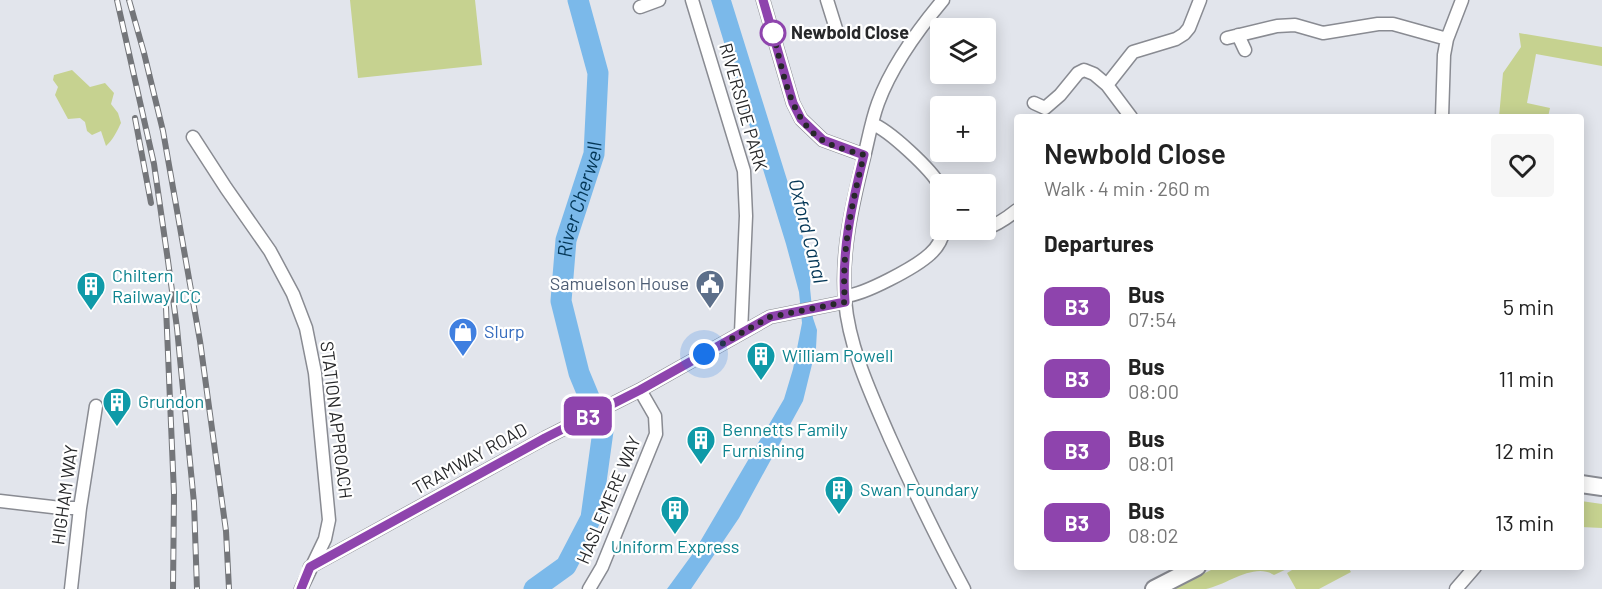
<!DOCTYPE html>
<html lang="en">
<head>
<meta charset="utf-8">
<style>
  :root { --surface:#fff; --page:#f6f6f6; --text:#222; --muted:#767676 }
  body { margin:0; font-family:Barlow,sans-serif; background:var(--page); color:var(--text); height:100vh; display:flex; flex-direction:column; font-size:22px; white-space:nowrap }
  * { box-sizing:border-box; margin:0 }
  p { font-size:20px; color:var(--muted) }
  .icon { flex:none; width:33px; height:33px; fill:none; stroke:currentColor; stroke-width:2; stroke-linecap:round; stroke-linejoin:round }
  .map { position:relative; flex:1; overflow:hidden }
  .drawer { position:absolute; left:1014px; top:114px; width:570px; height:456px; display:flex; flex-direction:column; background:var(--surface); border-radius:6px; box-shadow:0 3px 15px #0003 }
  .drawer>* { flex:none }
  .badge { padding:0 12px; border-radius:9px; font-size:21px; line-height:39px }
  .tools { position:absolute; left:930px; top:18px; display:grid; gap:12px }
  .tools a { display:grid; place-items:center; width:66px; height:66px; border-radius:6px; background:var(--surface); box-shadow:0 3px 15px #0003; font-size:30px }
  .you { position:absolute; width:30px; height:30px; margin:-15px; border:4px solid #fff; border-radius:50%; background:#1a73e8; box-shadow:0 0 0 9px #1a73e833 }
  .map>.badge { position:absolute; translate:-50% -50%; box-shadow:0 0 0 3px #fff }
  h2 { padding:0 30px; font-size:22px; line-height:54px }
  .round { display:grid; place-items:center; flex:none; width:63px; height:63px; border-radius:6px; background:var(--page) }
  .headline { display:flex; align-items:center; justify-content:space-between; height:102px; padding:0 30px }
  h1 { font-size:28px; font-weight:600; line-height:45px }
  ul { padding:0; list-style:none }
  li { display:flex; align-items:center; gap:18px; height:72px; padding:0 30px }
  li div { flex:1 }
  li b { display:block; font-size:22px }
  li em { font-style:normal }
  li .badge { min-width:66px; font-weight:700; text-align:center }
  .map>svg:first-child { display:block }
</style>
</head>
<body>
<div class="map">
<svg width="1602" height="589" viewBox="0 0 1602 589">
  <rect width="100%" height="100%" fill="#e2e5ec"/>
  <!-- green -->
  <path fill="#c6d290" d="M 350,0 L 475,0 L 482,65 L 358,78 Z
    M 1519,33 L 1602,47 L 1602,66 L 1536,54 L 1527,103 L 1550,108 L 1548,117 L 1499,117 L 1503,73 L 1521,47 Z
    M 72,70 L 90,87 L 105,83 L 114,93 L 111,104 L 118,113 L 121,123 C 117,131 113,140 106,146 L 101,131 L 92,135 L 87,131 L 85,122 L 80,118 L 68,119 L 55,95 L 58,87 L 53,80 L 54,75 Z
    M 1581,501 L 1602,504 L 1602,528 L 1581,527 Z
    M 1217,567 L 1291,567 L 1274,575 C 1254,562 1227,585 1206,589 C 1196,589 1183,589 1173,589 Z
    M 1297,567 L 1348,567 L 1351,572 L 1319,589 L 1296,589 L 1287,573 Z"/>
  <!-- water -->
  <path fill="#7bb9ea" d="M 711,0 L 731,0 L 788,183 L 811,266 L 810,288 L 813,318 L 817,330 L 816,348 L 803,401 L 739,518 L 691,589 L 667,589 L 694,552 L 784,399 L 793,369 L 802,323 L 799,292 L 786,244 Z"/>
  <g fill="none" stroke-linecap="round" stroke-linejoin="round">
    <!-- river -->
    <path stroke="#7bb9ea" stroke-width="21" id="s1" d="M 534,589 L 566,566 L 591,518 L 603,431 L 579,373 L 561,301 L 566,240 L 594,154 L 598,73 L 578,0"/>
    <!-- minor casing -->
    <g stroke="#898b92" stroke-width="15">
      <path id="minor" d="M 692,0 L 744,171 L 746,216 L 741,333
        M 763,0 L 793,103 L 801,119 L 823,140 L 864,155
        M 827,0 L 837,32
        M 943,0 C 917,31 892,65 878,103 C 871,122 868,142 863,161 C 852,206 841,253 845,300 C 849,348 871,394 890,438 C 913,489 937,539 964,589
        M 640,7 L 659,0
        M 1238,35 L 1245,50
        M 1227,38 L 1277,26 L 1295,25 L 1323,33 L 1378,24 L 1393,24 L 1447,39
        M 1107,85 L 1131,117
        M 1034,103 L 1045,108 L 1060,95 L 1078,73 L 1084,70 L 1094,74 L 1107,85 L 1133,52 L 1176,39 L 1184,34 L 1189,28 L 1200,0
        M 1442,117 L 1444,55 L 1447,39 L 1462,0
        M 872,124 C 888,129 932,170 940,186
        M 193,137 L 226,188 L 270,251 L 293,294 L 306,328 L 315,373 L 329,520 L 325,539 L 301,589
        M 944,231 C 976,235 992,230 1017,210
        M 845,296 C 864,295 916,267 930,254 C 938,247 942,239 944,230
        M 0,501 L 61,508 L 80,508
        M 310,567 L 545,438 L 640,390 L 770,317 L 845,302
        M 71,589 L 80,508 L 96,406
        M 589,589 L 602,567 L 656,434 L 655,416 L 640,390
        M 1456,589 L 1475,567"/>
    </g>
    <!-- major casing -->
    <g stroke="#898b92" stroke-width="20">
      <path id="major" d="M 1581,484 L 1602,487
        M 1154,589 L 1197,567"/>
    </g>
    <!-- minor -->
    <use href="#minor" stroke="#fff" stroke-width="12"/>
    <!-- major -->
    <use href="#major" stroke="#fff" stroke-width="16"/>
    <!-- rail casing -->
    <g stroke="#74767a" stroke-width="6">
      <path id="rail" d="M 117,0 L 154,164 L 168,261 L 177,328 L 194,503 L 197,589
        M 129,0 L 144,53 L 163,131 L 200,341 L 226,531 L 229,589
        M 135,118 L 151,203
        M 166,307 L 174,494 L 173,589"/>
    </g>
    <!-- rail -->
    <use href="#rail" stroke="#fff" stroke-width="4" stroke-dasharray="11" stroke-linecap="butt"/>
  </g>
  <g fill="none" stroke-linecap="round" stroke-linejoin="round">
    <!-- line casing -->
    <g stroke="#fff" stroke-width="14">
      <path id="line" d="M 301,589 L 310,567 L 545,438 L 640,390 L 770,317 L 845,302 C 841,252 852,203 864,155 L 823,140 L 801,119 L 793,103 L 763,0"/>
    </g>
    <!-- line -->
    <use href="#line" stroke="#8e44ad" stroke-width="9"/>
    <!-- walk -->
    <path stroke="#27282a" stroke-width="6" stroke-dasharray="0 10.8" d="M 704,354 L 770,317 L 845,302 C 841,252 852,203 864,155 C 851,151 836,148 824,141 C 789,121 783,69 773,33"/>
  </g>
  <!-- icons -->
  <defs>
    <g id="civic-pin" transform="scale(1.5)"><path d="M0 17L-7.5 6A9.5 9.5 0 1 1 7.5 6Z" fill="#5c6f8a" stroke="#fff"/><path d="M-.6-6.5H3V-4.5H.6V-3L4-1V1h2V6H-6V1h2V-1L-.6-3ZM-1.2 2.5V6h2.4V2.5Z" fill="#fff"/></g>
    <g id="building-pin" transform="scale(1.5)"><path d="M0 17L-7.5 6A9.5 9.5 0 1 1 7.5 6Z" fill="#0f9aa8" stroke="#fff"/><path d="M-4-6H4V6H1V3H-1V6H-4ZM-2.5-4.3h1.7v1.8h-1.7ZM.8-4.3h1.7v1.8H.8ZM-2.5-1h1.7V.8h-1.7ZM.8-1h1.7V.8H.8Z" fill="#fff"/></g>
    <g id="shop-pin" transform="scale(1.5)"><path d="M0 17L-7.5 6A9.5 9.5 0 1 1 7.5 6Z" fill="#3f7fe0" stroke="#fff"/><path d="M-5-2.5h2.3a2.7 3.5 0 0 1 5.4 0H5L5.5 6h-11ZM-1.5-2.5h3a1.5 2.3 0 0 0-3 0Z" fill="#fff"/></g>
  </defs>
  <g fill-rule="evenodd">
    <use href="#civic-pin" x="710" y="284"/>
    <use href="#building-pin" x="91" y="286"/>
    <use href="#shop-pin" x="463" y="332"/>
    <use href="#building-pin" x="761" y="356"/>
    <use href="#building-pin" x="117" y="402"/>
    <use href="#building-pin" x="701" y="440"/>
    <use href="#building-pin" x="839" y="490"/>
    <use href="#building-pin" x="675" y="510"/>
  </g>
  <!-- markers -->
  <circle fill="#fff" stroke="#8e44ad" stroke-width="3" cx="773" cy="33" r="12"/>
  <g text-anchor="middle" stroke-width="4.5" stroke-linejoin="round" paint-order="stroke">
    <!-- stop labels -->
    <g font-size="18" font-weight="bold" fill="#27282a" stroke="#fff" text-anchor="start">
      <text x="791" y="39">Newbold Close</text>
    </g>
    <!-- street labels -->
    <g font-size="18" fill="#27282a" stroke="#fff">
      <text transform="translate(743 107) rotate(74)" y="6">RIVERSIDE PARK</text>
      <text transform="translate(336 420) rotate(83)" y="6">STATION APPROACH</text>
      <text transform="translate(470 459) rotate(-29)" y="6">TRAMWAY ROAD</text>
      <text transform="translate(65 495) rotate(-82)" y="6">HIGHAM WAY</text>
      <text transform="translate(609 500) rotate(-67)" y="6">HASLEMERE WAY</text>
    </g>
    <!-- culture labels -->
    <g font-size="18" fill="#0d838f" stroke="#fff" text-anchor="start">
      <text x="112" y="282">Chiltern<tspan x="112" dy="21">Railway ICC</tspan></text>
      <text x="782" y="362">William Powell</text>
      <text x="138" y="408">Grundon</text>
      <text x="722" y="436">Bennetts Family<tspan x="722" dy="21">Furnishing</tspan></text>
      <text x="860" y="496">Swan Foundary</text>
      <text x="675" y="553" text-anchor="middle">Uniform Express</text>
    </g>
    <!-- service labels -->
    <g font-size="18" fill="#4e5e75" stroke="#fff" text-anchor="end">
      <text x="689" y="290">Samuelson House</text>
    </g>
    <!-- shop labels -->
    <g font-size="18" fill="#366cbe" stroke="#fff" text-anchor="start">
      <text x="484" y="338">Slurp</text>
    </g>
    <!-- water labels -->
    <g font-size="20" font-style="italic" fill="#033656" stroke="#fff">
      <text dy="7" stroke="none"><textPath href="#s1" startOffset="422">River Cherwell</textPath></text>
      <text transform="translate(808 231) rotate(76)" y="7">Oxford Canal</text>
    </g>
  </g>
</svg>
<div class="tools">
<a><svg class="icon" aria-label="layers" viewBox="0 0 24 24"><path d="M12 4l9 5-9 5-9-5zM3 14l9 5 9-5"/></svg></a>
<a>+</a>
<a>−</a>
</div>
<div class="you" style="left:704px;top:354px"></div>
<b class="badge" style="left:588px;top:416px;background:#8e44ad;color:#fff">B3</b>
<section class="drawer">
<div class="headline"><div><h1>Newbold Close</h1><p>Walk · 4 min · 260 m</p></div><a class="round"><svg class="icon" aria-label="heart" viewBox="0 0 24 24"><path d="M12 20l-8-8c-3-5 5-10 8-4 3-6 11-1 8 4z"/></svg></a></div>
<h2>Departures</h2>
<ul>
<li><span class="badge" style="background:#8e44ad;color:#fff">B3</span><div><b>Bus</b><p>07:54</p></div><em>5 min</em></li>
<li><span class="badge" style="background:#8e44ad;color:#fff">B3</span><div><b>Bus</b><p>08:00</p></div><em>11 min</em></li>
<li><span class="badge" style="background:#8e44ad;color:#fff">B3</span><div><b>Bus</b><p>08:01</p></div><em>12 min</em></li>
<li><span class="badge" style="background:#8e44ad;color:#fff">B3</span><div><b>Bus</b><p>08:02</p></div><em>13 min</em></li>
</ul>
</section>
</div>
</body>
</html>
